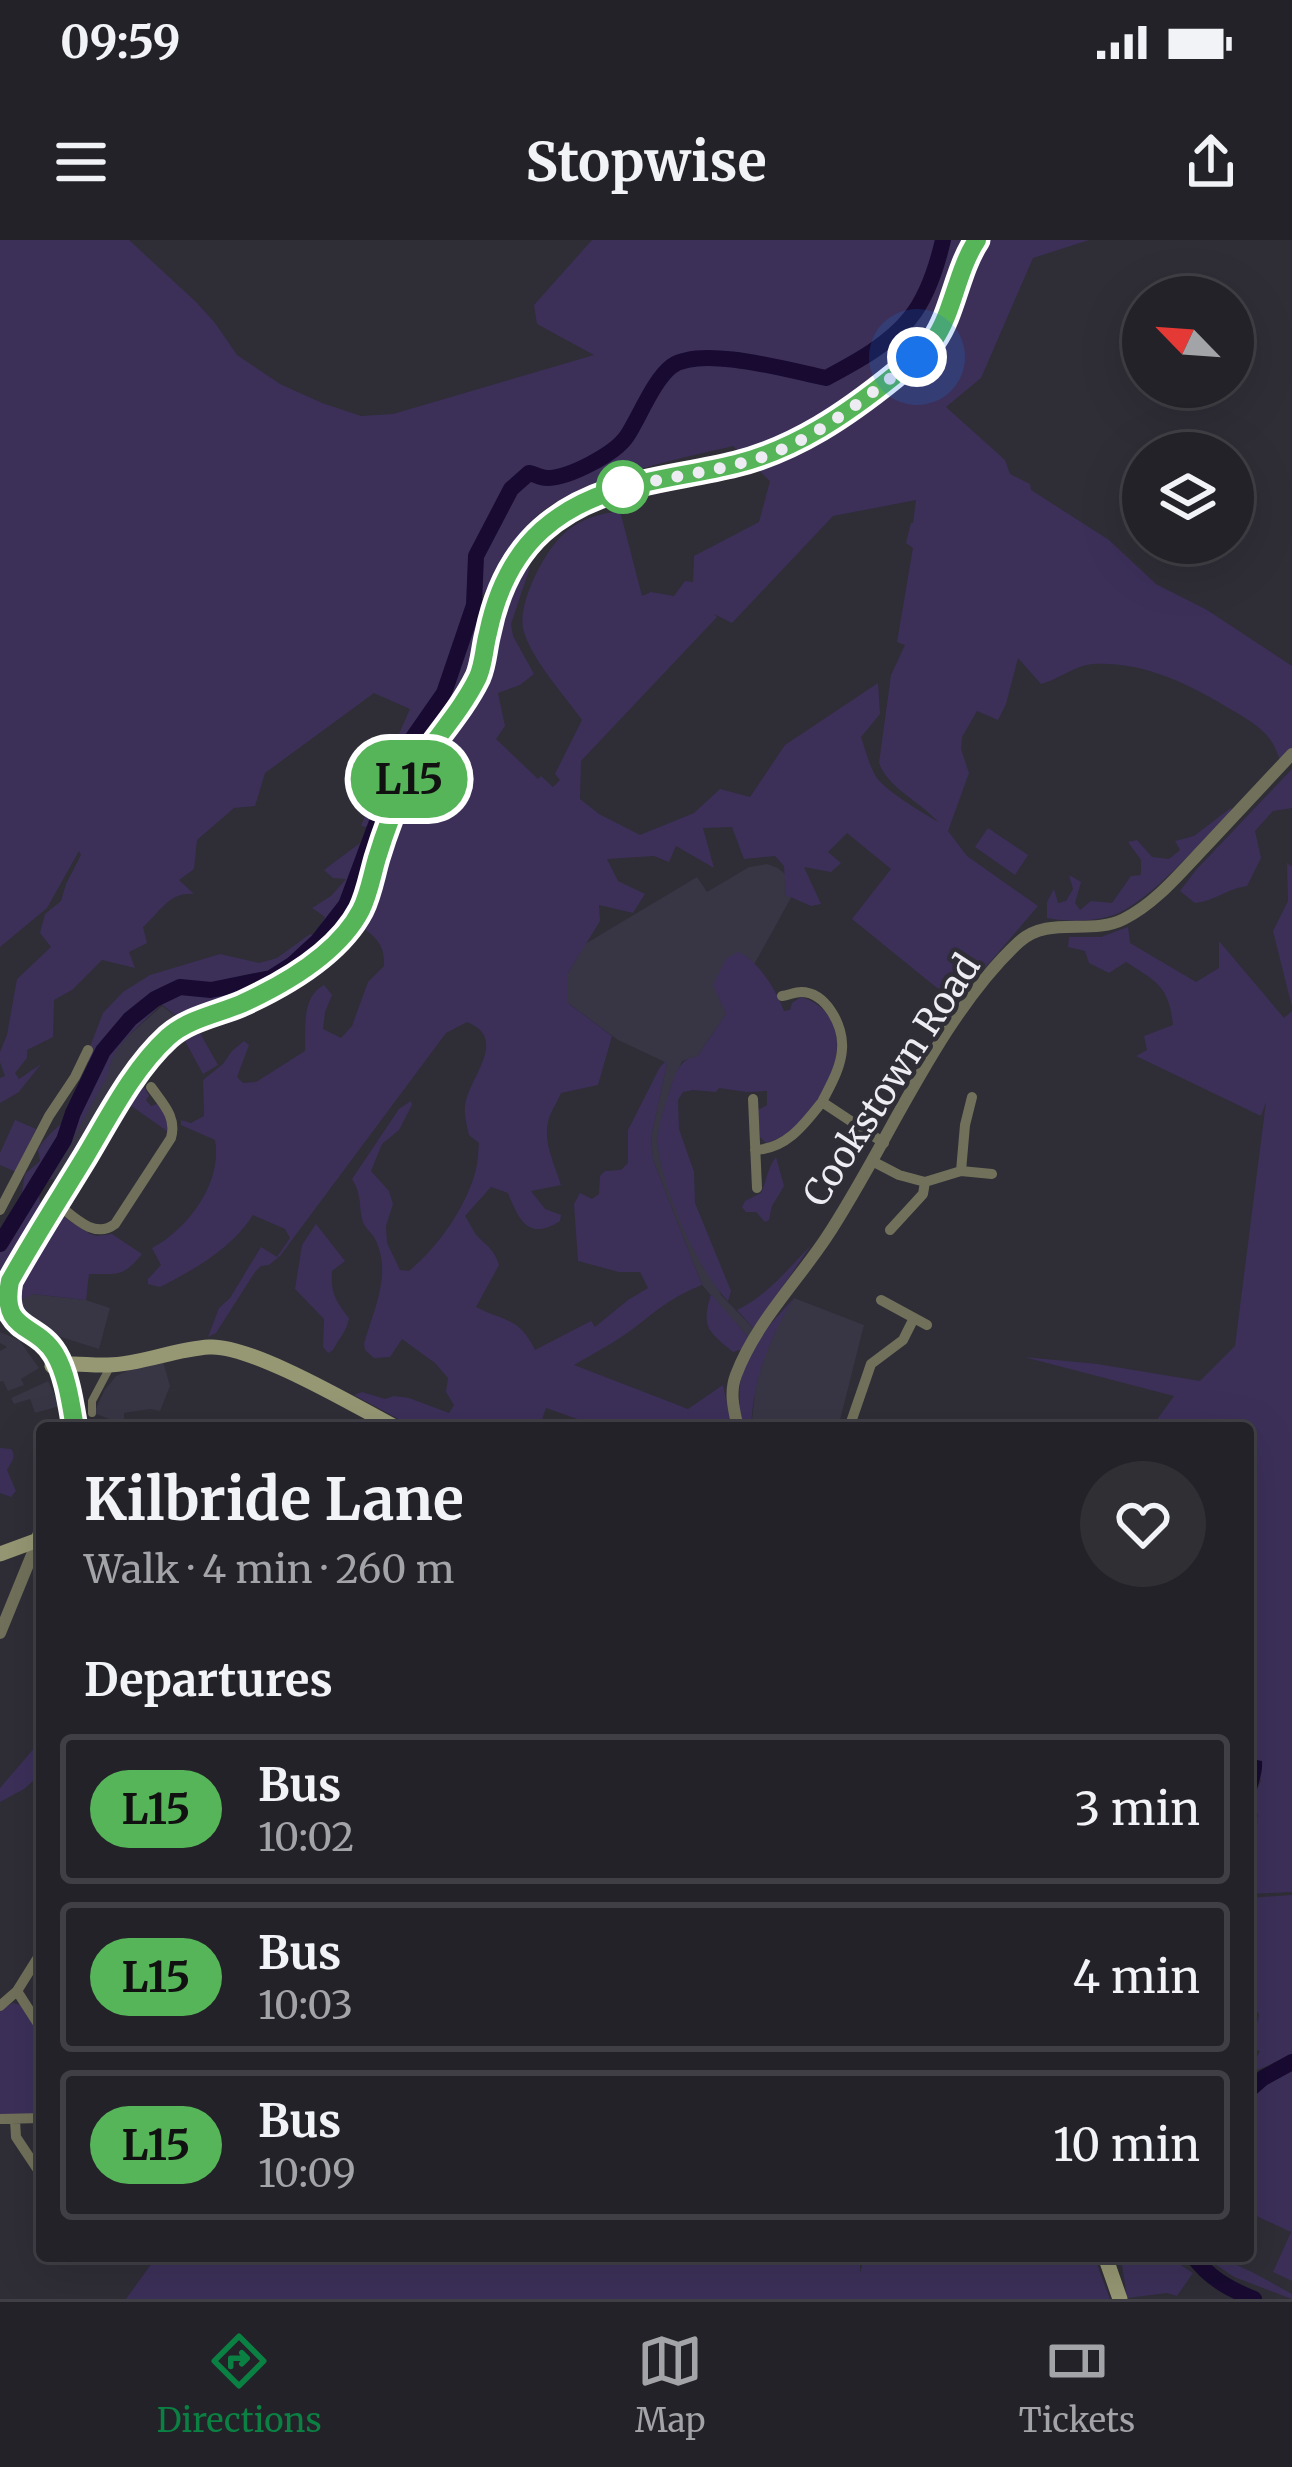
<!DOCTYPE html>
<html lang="en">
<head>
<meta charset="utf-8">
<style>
  :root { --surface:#232228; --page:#2f2f34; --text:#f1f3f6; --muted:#a3a4a8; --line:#403f45; --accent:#0b8043 }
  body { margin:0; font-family:Merriweather,serif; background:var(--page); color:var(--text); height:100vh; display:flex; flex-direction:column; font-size:45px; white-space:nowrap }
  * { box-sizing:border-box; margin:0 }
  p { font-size:39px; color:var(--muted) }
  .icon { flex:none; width:66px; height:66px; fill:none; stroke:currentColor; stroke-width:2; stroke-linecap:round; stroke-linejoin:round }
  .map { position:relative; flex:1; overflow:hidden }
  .sheet { position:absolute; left:36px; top:1182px; width:1218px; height:840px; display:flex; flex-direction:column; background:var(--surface); border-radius:12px; box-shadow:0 12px 48px #0002,0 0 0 3px var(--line) }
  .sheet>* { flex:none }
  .badge { padding:0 24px; border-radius:39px; font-size:42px; line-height:78px }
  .needle { width:78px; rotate:295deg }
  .controls { position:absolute; left:1122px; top:36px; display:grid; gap:24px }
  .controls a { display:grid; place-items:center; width:132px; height:132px; border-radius:50%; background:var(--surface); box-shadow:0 12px 48px #0002,0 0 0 3px var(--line); font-size:60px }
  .you { position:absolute; width:60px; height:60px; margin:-30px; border:9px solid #fff; border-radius:50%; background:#1a73e8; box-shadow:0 0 0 18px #1a73e833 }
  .map>.badge { position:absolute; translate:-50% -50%; box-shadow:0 0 0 6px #fff }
  h2 { padding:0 48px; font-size:45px; line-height:108px }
  .round { display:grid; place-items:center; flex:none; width:126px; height:126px; border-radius:63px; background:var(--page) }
  .overview { display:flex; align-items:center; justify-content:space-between; height:204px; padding:0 48px }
  h1 { font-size:57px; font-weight:700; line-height:90px }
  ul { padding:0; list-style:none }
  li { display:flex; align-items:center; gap:36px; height:150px; margin:0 24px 18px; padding:0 24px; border:6px solid var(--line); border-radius:12px }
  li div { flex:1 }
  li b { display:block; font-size:45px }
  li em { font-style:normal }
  li .badge { min-width:132px; font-weight:700; text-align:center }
  .status { display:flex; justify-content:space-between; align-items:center; height:84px; padding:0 60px; background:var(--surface); direction:ltr }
  .status svg { height:33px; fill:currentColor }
  header { display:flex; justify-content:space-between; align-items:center; height:156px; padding:0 48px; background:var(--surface); font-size:54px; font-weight:700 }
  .tab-bar { display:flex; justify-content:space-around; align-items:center; height:168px; border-top:3px solid var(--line); background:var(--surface); font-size:33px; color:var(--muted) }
  .tab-bar a { display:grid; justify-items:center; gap:6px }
  .tab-bar .active { color:var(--accent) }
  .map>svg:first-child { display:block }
</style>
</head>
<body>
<div class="status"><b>09:59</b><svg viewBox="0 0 49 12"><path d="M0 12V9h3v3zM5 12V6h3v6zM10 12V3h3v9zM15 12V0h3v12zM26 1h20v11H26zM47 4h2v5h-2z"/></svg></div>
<header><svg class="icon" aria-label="menu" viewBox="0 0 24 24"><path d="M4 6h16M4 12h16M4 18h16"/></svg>Stopwise<svg class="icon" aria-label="share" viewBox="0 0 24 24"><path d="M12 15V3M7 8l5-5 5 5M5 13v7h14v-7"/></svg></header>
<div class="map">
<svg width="1292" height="2059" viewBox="0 0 1292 2059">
  <rect width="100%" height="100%" fill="#2f2d36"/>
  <!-- built -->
  <path fill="#383545" d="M 767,624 L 778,628 L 798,645 L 729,770 L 697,817 L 682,821 L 672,844 L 658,893 L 658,908 L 667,939 L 721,1055 L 754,1089 L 748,1097 L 702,1045 L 653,920 L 651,898 L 667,823 L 618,800 L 568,763 L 568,733 L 585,704 L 697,637 L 707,652 L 749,627 Z
    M 162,766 L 181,780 L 61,944 L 48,937 L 111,811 Z
    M 32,1054 L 86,1060 L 110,1068 L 99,1109 L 32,1088 L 34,1083 L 18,1072 L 15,1063 Z
    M 794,1058 L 864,1085 L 838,1188 L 751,1188 L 756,1145 L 765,1115 L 780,1080 Z
    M 0,1092 L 19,1100 L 39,1128 L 21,1139 L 24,1145 L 8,1151 L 3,1141 L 0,1142 L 0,1111 L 7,1107 L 0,1103 Z
    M 163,1121 L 170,1146 L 160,1171 L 150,1169 L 124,1173 L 124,1185 L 94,1173 L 104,1151 L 116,1136 L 131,1129 Z
    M 48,1141 L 60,1166 L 35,1173 L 30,1159 L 14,1164 L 11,1158 Z"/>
  <!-- green -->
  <path fill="#3c3059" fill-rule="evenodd" d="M 0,0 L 129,0 L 196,62 L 215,83 L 237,115 L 280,144 L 322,163 L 361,176 L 393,174 L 594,115 L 537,84 L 534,65 L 592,0 L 1089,0 L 1033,18 L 981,138 L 946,167 L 1005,220 L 1010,234 L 1030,244 L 1031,250 L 1109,300 L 1156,344 L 1207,370 L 1292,426 L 1292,511 L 1281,523 C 1278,515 1275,505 1269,498 C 1260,486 1245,478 1232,470 C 1189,444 1144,421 1092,424 C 1073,426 1060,439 1041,444 L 1018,418 L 1006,464 L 998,480 L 977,471 L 962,497 L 961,509 L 969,533 L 948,591 L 967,616 L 1038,666 L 962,755 L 937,748 L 852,679 L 891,629 L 847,593 L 828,612 L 841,623 L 831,632 L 804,627 L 821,664 L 811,666 L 786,655 L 784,626 L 775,616 L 744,619 L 732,587 L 703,588 L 714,628 L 676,606 L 669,622 L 654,616 L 607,619 L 618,641 L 645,654 L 633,673 L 599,665 L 600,681 L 568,733 L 568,763 L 612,796 L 598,845 L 561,853 C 557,863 550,872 548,882 C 543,902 555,926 561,945 L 531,951 L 545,969 L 561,975 L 560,981 C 529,1001 519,981 508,953 L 491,947 L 465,976 C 470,983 473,992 479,998 C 489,1007 495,1012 499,1025 L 476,1067 C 505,1082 519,1077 535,1110 L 591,1081 L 595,1087 L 628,1060 L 648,1048 L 640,1032 L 619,1032 L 578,1021 L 574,964 L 580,953 L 592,959 L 599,954 L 600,936 L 605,931 L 621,930 L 628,923 L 628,890 L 660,827 L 665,822 L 667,823 L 651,898 L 653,920 L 702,1045 C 675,1055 657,1070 634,1088 C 616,1102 594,1113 574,1125 L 688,1169 L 723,1145 L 732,1188 L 603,1188 L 546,1168 L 539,1188 L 415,1188 L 354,1155 L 362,1152 L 385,1159 L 394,1156 L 409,1158 L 449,1173 L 454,1165 L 446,1152 L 448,1138 L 435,1123 L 402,1099 L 390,1117 L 374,1118 L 365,1110 L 364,1104 C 373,1070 392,1036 376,1001 C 374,995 368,991 365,986 C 357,971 364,958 352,939 L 399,869 L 411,861 L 412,865 L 399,890 L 382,904 L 371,931 L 389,951 L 393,964 L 386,986 L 387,1003 L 400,1030 L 409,1031 C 437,1008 465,969 475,933 C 478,924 478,913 479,903 L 469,895 C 467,886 464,875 465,866 C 468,838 510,799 467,782 L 446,793 L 280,1016 L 269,1025 L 261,1026 L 255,1032 L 216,1093 L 208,1097 L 219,1068 L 230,1058 L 261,1007 L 277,1017 L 290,998 L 285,989 L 253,975 C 231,1009 195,1029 160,1047 L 148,1044 L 148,1039 L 161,1025 L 152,1008 C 188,989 223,942 215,900 L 181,885 L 181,880 L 191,883 L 204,876 L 203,840 L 223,824 L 232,811 L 244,801 L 249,805 L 237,837 L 243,843 L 256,842 L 305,811 C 306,788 301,757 324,745 L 332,755 L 325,772 L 323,789 L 341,798 L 352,786 L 368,742 L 384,726 C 385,706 377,697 360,686 L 369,670 L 386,604 L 410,547 L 413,548 L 453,484 L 494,387 L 503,355 L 516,333 L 530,327 L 511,384 L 513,396 L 534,434 L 520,445 L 498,453 L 505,486 L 496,499 L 538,539 L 541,536 L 553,547 L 560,540 L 555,534 L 582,480 C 564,455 533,421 524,392 C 515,366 546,307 567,291 C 583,278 600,274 620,271 L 642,356 L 651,352 L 674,356 L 685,341 L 693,342 L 694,316 L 759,282 L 770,241 L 733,206 C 684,218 536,246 521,299 L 478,362 L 483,378 L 469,437 L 455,461 L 407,520 L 391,512 L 410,469 L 374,453 L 265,533 L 255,566 L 234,568 L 197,600 L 194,629 L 179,640 L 194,654 C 168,652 161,672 143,687 L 147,703 L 129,712 L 135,728 L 102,720 L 72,750 L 54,760 L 53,797 L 27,810 L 27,818 L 15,833 L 19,839 L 41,824 L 19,852 L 0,863 L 0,838 L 5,836 L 0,822 L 0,812 L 7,795 L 17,739 L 51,707 L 40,693 L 45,674 L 61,661 L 66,644 L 81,615 L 79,611 L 47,668 L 0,707 ZM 916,260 L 913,283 L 911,283 L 906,303 L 913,308 L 897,402 L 905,405 L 891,435 L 879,523 C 888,548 921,562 938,582 C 922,572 883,550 875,535 C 869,524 865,509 861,497 L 880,474 L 878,443 L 785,505 L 750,557 L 720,549 L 694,573 L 640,595 L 599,574 L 580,559 L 581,521 L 717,377 L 714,374 L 732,383 L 833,276 Z
    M 386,524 L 399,531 L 400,535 L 377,588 L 361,586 Z
    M 1292,529 L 1292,568 L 1273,571 L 1255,591 L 1261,618 L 1247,646 C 1226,649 1215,661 1195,663 L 1180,651 L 1196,630 Z
    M 1232,567 L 1229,574 C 1201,602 1149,662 1114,675 C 1093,682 1069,682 1047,678 L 1047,662 L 1054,649 L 1058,663 L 1066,661 L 1073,649 L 1069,635 L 1081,642 L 1075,663 L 1080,670 L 1091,661 L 1112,663 L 1131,636 L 1141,635 L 1141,620 L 1128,602 L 1137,600 L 1152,617 L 1169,619 L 1180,610 L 1175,601 L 1194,596 Z
    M 988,588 L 1028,615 L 1015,635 L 975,607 Z
    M 360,603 L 356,632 L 364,636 L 347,681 L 333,694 L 322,683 L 325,677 L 312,668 L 331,656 L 346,639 L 333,638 L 324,630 Z
    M 1287,623 L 1292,627 L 1292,767 L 1273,691 L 1288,661 Z
    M 1128,687 L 1130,703 L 1196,742 L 1219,728 L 1219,701 L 1284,778 L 1292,771 L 1292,1652 L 1248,1654 L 1248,1590 L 1258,1576 C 1253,1562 1254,1554 1261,1541 L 1253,1519 L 1248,1531 L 1248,1188 L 1151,1188 L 1174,1156 L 1024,1117 L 1097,1124 L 1200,1141 L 1235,1106 L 1266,862 L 1261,876 L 1136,816 L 1147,810 L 1144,796 L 1173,785 C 1169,746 1157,742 1126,722 L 1109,733 L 1089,723 L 1085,711 L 1068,707 L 1069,697 L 1101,697 Z
    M 310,694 L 318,698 L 318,705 C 284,744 228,759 182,780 L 161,764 C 141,786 111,804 108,835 L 50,940 L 37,943 L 40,963 L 50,959 L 10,1019 L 0,1040 L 0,997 L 20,963 L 25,934 L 40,921 L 38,910 C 51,887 72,880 87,856 L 78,849 L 91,826 L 86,817 L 103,773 L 123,752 L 150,735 L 220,714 L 259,723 L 277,718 Z
    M 738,712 C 758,720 776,750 784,771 L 790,770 L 792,763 L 801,757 C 875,780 820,890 766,903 L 760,897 L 758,870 L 767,865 L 767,851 L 747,852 L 719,848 L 716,852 L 693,850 L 683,852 L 678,860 L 679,889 L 694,932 L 695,963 L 731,1051 L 728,1061 C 698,1031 662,948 658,906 C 656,888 665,867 670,850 C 675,835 679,818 697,817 L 726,774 L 713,745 L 726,719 Z
    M 200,793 L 218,825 L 203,834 L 185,801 Z
    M 141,841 L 149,856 L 146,860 L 151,866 L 157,864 L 167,878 L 167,891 L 127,863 Z
    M 15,880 L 36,889 L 16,932 L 0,925 L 0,913 Z
    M 776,917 L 784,946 L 772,966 L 769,980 L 765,982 L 756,972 L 746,972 L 742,967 L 745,961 L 761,953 C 767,940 767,929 776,917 Z
    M 59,974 L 90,994 L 97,996 L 112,994 L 142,1014 C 123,1037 119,1034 89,1034 L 86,1060 L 33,1054 L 15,1063 L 12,1051 Z
    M 316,984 L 345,1021 L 332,1031 C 330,1052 336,1062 349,1078 C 347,1091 339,1098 333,1110 L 328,1113 L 323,1107 L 324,1079 L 295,1049 L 302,1005 Z
    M 811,1005 L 754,1089 L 737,1070 C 767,1056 788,1029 811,1005 Z
    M 711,1054 L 748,1097 L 742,1109 L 733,1112 C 708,1091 701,1088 711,1054 Z
    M 794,1058 C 769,1098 753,1140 751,1188 L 743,1188 C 730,1125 754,1102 794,1058 Z
    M 0,1208 L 11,1209 C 17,1217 11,1222 7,1230 L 16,1251 L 11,1257 L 0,1253 Z
    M 42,1499 L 42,1533 L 24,1549 L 0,1562 L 0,1548 Z
    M 1292,1655 L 1292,1815 L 1248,1834 L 1248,1824 L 1255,1821 L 1260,1811 L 1248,1809 C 1248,1795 1258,1787 1259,1774 L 1248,1761 L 1248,1658 Z
    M 13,1763 L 21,1765 L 42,1799 L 42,1872 L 24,1875 L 0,1874 L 0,1770 Z
    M 1292,1824 L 1292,2041 L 1273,2032 L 1291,1992 L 1248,1972 L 1248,1846 L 1267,1831 Z
    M 157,2016 L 860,2016 L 860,2033 L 864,2016 L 1094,2016 L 1110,2059 L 126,2059 Z
    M 1118,2016 L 1174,2016 L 1176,2022 L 1193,2033 L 1177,2056 L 1167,2053 L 1127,2058 L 1122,2025 Z
    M 1203,2016 C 1230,2017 1268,2041 1292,2054 L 1292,2059 L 1234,2037 Z"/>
  <!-- water -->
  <path fill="#180a31" d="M 1252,1519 L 1262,1521 C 1263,1536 1257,1544 1255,1558 C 1253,1568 1258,1574 1257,1585 L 1248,1590 L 1248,1531 Z"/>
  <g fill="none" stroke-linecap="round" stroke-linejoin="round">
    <!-- river -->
    <path stroke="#180a31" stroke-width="16" d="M 0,1004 L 64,900 L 73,873 L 103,811 L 130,779 L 155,759 L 180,747 L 211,750 L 271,738 L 293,724 L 318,701 L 346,665 L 403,512 L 444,453 L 474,365 L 476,316 L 511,249 L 529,233 C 535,234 540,238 547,238 C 569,238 615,214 627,196 C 639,178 654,139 672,126 C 702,105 791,131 826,138 C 854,123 890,104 910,78 C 927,57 937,26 943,0
      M 1248,1851 L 1263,1838 L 1292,1822
      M 1193,2016 C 1209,2038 1229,2049 1254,2059"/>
    <!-- pedestrian -->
    <path stroke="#71715b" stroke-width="8" d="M 92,1173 L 92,1161 L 110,1127"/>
    <!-- minor -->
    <path stroke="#71715b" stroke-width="10" d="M 782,756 C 789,755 795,752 801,752 C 826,752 844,786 842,809 C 841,828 830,846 822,862 L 884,903
      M 753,859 L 757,948
      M 755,910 C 786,909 804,885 822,862
      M 874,922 L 899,935 L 925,942 L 961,931 L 992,934
      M 961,931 L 965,885 L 972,857
      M 56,963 C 73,976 94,1000 115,984 L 171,898 C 177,877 163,864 151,847
      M 0,970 L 49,876 L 75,837 L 88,810
      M 890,990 L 923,954 L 925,942
      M 881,1060 L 927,1085
      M 849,1188 L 871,1124 L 903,1100 L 914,1078
      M 42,1711 L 17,1751 L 42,1790
      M 0,1766 L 17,1751
      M 0,1879 L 42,1878
      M 15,1880 L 16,1897 L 42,1936"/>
    <!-- tertiary -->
    <path stroke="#71715b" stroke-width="12" d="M 738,1188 C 734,1170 729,1153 736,1135 C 755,1084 796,1043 826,998 C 887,906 939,776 1019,702 C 1048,675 1091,696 1124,679 C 1156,663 1181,632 1205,607 C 1234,576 1263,545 1292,514
      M 0,1393 L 38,1300 L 41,1299"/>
    <!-- secondary -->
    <path stroke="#969773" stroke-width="15" d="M 7,1049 C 4,1096 36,1083 55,1113 C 67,1133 71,1165 75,1188
      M 0,1059 C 28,1009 59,961 89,911 C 112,873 134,830 166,799 C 186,780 215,775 239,764 C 284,746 336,715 360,672 C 372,651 374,625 382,602 C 387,585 394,568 402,552 C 422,511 457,479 477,438 C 484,424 484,409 487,394 C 495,356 512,318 541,291 C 596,241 668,241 736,224 C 795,209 846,174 893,136 C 907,125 923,114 934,100 C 954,72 957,31 977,0
      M 52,1126 C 72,1121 88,1126 108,1125 C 142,1124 175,1109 209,1107 C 251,1104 357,1167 397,1188
      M 0,1314 L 38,1300 L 42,1289
      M 1105,2016 L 1120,2059"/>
  </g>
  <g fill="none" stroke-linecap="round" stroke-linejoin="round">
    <!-- line casing -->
    <g stroke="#fff" stroke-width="27">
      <path id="line" d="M 75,1188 C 71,1165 67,1134 55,1114 C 36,1082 0,1093 10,1041 C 34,998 60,958 85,917 C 109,877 133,829 168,797 C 188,779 217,774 241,764 C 285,744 338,714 361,670 C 369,654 372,635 377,618 C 384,595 392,572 403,550 C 423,510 458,478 478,437 C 484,423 484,408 488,393 C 496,354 512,317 542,290 C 597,241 668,241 736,224 C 796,209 847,174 894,136 C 907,125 923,114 934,100 C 953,73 957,30 977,0"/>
    </g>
    <!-- line -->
    <use href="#line" stroke="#56b559" stroke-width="18"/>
    <!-- walk -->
    <path stroke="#eeecf3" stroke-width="12" stroke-dasharray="0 21.6" d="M 623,247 L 608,251 C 658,238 712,233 762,217 C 821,197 869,155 917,117"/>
  </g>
  <!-- markers -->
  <circle fill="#fff" stroke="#56b559" stroke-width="6" cx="623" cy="247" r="24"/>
  <g text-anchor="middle" stroke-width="9" stroke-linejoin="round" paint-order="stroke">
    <!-- street labels -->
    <g font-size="36" fill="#eeecf3" stroke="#2f2d36">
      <text transform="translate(891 840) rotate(-57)" y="13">Cookstown Road</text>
    </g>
  </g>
</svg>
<div class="controls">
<a><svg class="needle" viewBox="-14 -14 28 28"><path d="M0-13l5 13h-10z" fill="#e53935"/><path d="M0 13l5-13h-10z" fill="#a3a4a8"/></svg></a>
<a><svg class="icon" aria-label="layers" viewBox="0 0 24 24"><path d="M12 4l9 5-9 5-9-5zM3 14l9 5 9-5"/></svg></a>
</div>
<div class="you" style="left:917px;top:117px"></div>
<b class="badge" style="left:409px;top:539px;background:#56b559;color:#111">L15</b>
<section class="sheet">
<div class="overview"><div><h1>Kilbride Lane</h1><p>Walk · 4 min · 260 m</p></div><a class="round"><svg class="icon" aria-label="heart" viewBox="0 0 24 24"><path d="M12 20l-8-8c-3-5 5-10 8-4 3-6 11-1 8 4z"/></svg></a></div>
<h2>Departures</h2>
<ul>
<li><span class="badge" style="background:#56b559;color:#111">L15</span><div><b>Bus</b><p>10:02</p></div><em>3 min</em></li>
<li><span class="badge" style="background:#56b559;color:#111">L15</span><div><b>Bus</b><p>10:03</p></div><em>4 min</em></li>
<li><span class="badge" style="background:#56b559;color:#111">L15</span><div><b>Bus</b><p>10:09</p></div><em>10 min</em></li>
</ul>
</section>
</div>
<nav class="tab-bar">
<a class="active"><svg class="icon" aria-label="directions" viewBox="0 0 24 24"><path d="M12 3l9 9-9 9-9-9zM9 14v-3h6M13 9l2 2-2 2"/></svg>Directions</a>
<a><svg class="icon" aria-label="map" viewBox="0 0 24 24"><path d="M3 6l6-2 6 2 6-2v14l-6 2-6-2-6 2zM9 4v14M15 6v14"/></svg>Map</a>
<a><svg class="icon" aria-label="tickets" viewBox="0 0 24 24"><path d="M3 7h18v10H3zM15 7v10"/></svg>Tickets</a>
</nav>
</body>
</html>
